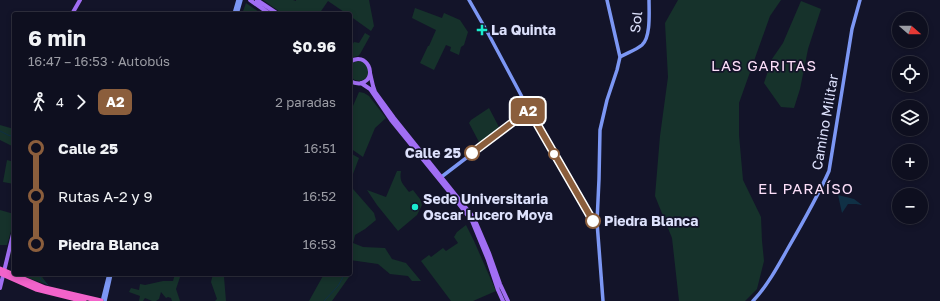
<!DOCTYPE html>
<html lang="es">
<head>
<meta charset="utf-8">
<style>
  :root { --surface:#0e0f1f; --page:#171828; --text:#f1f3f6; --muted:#9b9ca4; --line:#2e2f3d }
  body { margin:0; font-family:"Golos Text",sans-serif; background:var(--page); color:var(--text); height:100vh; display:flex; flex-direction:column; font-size:15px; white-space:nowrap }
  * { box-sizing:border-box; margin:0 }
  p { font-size:13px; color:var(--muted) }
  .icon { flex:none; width:22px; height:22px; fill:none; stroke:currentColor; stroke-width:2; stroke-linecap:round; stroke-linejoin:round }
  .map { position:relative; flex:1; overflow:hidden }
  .details { position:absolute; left:12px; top:12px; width:340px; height:264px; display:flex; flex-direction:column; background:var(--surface); border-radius:4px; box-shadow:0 2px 6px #0003,0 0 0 1px var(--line) }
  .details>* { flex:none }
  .badge { padding:0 8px; border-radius:6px; font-size:14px; line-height:26px }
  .needle { width:26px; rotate:110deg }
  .controls { position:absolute; left:892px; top:12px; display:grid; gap:8px }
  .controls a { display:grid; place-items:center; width:36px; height:36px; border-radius:50%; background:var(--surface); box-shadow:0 2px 6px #0003,0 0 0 1px var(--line); font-size:20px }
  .map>.badge { position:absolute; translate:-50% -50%; box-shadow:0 0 0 2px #fff }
  .legs { display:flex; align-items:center; gap:6px; height:44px; padding:0 16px; font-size:13px }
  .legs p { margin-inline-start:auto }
  .headline { display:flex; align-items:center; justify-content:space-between; height:68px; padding:0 16px }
  h1 { font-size:22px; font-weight:700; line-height:30px }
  ul { padding:0 16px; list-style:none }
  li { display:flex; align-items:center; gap:14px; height:48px; font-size:15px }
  li i { display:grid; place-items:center; width:6px; height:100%; margin:0 5px; background:currentColor }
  li i::after { content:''; width:10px; height:10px; margin:-5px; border:3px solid; border-radius:50%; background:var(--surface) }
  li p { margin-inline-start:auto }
  li:first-child i { background:linear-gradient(#0000 50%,currentColor 0) }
  li:last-child i { background:linear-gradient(currentColor 50%,#0000 0) }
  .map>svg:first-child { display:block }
</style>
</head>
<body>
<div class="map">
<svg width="940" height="301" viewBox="0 0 940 301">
  <rect width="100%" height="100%" fill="#131429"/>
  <!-- green -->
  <path fill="#16322b" d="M 263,0 L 293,0 L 296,1 L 296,0 L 369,0 L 374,26 L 371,31 L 350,16 L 350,14 L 347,14 L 328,1 L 319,14 L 283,14 Z
    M 678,0 L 781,0 L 770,16 L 739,103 L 739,135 L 743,180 L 761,217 L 762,241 L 764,261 L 757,289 L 745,301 L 679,301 L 672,238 L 655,196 L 660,136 L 668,77 L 665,23 Z
    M 801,1 L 821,9 L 808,49 L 800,89 L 794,108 L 781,107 L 764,83 L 772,59 L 783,43 Z
    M 246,3 L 262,14 L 242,14 Z
    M 415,8 L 442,18 L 444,13 L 460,20 L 468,32 L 464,45 L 461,47 L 459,55 L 450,51 L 451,47 L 446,45 L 434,70 L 420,63 L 428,46 L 429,46 L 436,30 L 412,18 Z
    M 365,33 L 370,36 L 360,54 L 358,56 L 350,58 L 350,48 L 354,42 L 359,43 Z
    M349 71a10 10 0 1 1 20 0a10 10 0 1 1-20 0Z
    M 359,92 L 364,93 L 369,96 L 386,118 L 375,128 L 363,157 L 350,148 L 350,113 Z
    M 489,108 L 500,129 L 481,143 L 479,142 L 469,123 L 471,120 Z
    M 0,125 L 14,129 L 14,147 L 0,140 Z
    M 350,153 L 359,158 L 353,174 L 353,189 L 374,213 L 376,220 L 365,229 L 355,235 L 353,243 L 363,247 L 385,248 L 392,259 L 406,263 L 421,281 L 412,281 L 408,276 L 390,274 L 378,264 L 350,260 Z
    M 7,160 L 14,162 L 14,184 L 3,182 Z
    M 397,171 L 401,171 C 399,182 403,184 409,192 L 413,190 L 420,199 L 422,205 L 417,215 L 398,231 L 377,205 L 367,190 L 386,197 Z
    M 0,210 L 14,214 L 14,220 L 7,245 L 0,245 Z
    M 466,225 L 474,241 L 496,291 L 473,301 L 451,301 L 421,261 L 429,255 L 431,257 L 443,248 L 446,251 L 458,243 L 454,237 L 457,232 Z
    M 17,274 L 40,274 L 48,285 Z
    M 175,274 L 181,274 L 176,289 L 180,301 L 172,301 L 171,298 L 168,297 L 166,298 L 161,292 L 159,299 L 156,301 L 152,301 L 145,298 L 143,301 L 139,301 L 140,296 L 129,292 L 131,288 L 139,290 L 140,284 L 145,285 L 163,281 L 173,281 Z
    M 213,274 L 226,274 L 224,277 L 226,301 L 215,301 L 217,299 L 211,282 Z
    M 324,274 L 349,274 L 349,277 L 332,301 L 309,301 Z"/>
  <!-- water -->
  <path fill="#103045" d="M 838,195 L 854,199 L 862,205 L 856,204 L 848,204 L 842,213 Z"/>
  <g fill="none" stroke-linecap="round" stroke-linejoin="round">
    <!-- stream -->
    <path stroke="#103045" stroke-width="1" d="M 0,131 L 8,135 L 14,137
      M 39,274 L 41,280 L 47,284 L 48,285
      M 324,301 L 338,286 L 343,277 L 342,274"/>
    <!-- secondary -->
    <path stroke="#7c97f4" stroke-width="3.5" d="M 469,0 L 489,35 L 529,110 L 597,227
      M 234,14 L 238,0
      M 237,14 L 241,0
      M 620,57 C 627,53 636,50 642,45 C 651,37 649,12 649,0
      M 440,178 L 529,110
      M 103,298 L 109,274
      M 105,301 L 111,274
      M 603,301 L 597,222 L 599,179 L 600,130 L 607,100 L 617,70 L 620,57 L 607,0
      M 753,301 C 767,286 777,268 787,250 C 802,224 817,198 829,171 L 852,29 L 860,0"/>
    <!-- primary -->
    <path stroke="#a16ef3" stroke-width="4" d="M 250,0 L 270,14
      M 257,0 L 278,14
      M 72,14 L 80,0
      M 350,62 C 366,50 379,77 362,83 C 358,84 354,83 350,81
      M 370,73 L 373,86 L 375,92 L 394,118 L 474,218 L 489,253 L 500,284 L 508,301
      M 361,83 L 370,89 L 391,120 L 455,199 L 472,221 L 488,260 L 498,290 L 503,301
      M 0,288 L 14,230"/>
    <!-- highway -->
    <path stroke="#f263ca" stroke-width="5" d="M 0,269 L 45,288 L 101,301
      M 0,273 L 36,289 L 84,301"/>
  </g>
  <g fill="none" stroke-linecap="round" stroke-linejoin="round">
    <!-- line-1 casing -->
    <g stroke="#fff" stroke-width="9">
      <path id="line-1" d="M 472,153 L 529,110 L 593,221"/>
    </g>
    <!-- line-1 -->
    <use href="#line-1" stroke="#8b5e3c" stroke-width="6"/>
  </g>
  <!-- markers -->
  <g fill="#1aecce" stroke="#131429" stroke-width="1.5">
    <path d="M480 24h4v4h4v4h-4v4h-4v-4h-4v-4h4z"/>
    <circle cx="415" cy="207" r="4"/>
  </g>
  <g fill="#fff" stroke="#8b5e3c" stroke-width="2">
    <circle cx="472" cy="153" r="7"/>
    <circle cx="554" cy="154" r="5"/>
    <circle cx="593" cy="221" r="7"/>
  </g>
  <g text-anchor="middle" stroke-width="3.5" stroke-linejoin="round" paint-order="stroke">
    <!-- street labels -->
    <g font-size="14" fill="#dde1fc" stroke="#131429">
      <text transform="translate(636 22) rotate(-83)" y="5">Sol</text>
      <text transform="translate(825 122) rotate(-80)" y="5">Camino Militar</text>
    </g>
    <!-- poi labels -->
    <g font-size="14" font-weight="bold" fill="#dde1fc" stroke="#131429" text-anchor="start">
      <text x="491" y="35">La Quinta</text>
      <text x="423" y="204">Sede Universitaria<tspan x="423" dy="16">Oscar Lucero Moya</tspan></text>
    </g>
    <!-- stop labels -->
    <g font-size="14" font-weight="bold" fill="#dde1fc" stroke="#131429" text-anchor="end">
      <text x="461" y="158">Calle 25</text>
      <text x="604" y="226" text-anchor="start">Piedra Blanca</text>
    </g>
    <!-- neighbourhood labels -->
    <g font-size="15" letter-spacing="1" fill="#fcdff9" stroke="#131429">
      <text x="764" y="71">LAS GARITAS</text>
      <text x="806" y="194">EL PARAÍSO</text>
    </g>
  </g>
</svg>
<div class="controls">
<a><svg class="needle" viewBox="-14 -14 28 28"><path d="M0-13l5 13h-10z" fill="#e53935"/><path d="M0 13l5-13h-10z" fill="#9b9ca4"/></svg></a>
<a><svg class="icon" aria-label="locate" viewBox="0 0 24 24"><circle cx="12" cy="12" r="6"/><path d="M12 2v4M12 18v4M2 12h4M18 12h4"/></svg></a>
<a><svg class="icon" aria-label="layers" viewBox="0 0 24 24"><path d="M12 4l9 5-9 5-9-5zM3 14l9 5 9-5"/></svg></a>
<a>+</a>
<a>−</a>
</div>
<b class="badge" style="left:528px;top:111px;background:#8b5e3c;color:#fff">A2</b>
<section class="details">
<div class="headline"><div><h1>6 min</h1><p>16:47 – 16:53 · Autobús</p></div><b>$0.96</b></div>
<div class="legs"><svg class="icon" aria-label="walk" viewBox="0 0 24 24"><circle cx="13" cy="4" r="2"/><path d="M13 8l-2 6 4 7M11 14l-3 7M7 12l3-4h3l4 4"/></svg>4<svg class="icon" aria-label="forward" viewBox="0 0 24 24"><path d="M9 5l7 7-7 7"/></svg><b class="badge" style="background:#8b5e3c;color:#fff">A2</b><p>2 paradas</p></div>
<ul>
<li><i style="color:#8b5e3c"></i><b>Calle 25</b><p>16:51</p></li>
<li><i style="color:#8b5e3c"></i><span>Rutas A-2 y 9</span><p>16:52</p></li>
<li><i style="color:#8b5e3c"></i><b>Piedra Blanca</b><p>16:53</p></li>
</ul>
</section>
</div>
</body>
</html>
